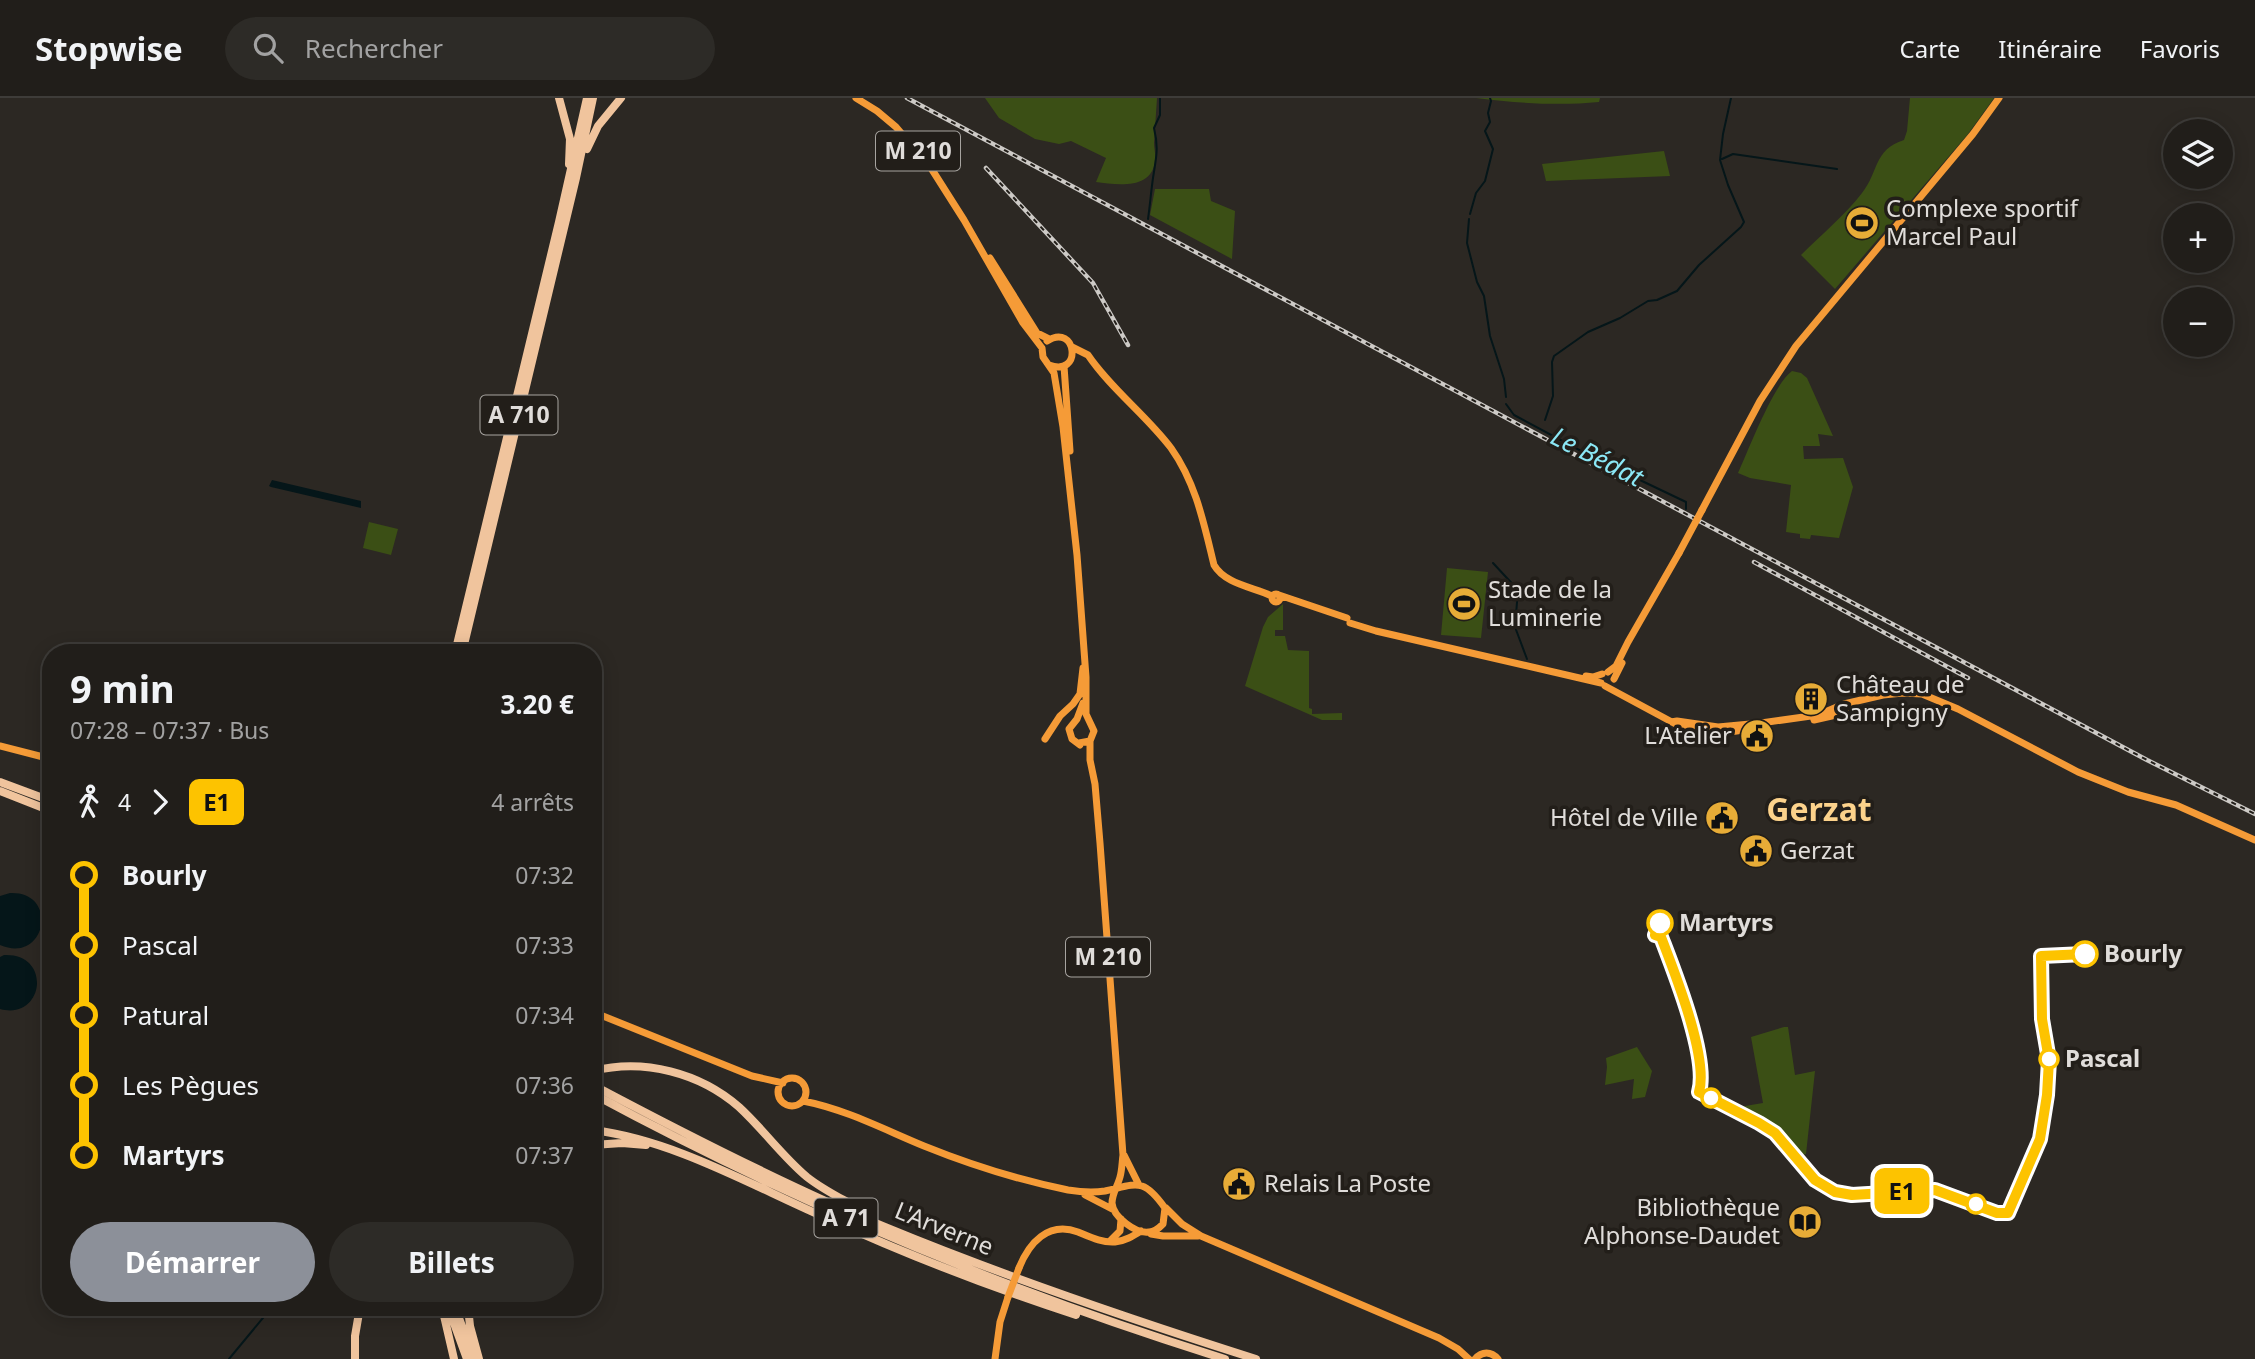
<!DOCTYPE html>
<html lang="fr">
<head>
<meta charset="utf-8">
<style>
  :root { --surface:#211e1a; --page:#2d2b27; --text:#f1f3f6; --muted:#a2a2a2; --line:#3e3c39; --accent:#8c9099 }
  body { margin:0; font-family:"Noto Sans",sans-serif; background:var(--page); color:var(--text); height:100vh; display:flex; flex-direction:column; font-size:26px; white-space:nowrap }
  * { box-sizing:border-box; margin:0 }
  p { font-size:23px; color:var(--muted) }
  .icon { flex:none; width:38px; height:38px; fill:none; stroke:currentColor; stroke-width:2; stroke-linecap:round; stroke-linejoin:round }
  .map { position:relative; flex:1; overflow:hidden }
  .details { position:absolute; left:42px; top:546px; width:560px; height:672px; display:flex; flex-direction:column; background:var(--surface); border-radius:28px; box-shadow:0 4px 18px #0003,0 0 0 2px var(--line) }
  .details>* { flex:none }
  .badge { padding:0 14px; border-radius:10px; font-size:24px; line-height:46px }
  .fabs { position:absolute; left:2163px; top:21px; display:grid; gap:14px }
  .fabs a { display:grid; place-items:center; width:70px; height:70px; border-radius:50%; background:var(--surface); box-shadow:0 4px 18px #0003,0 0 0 2px var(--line); font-size:35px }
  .map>.badge { position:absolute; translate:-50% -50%; box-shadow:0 0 0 4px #fff }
  .legs { display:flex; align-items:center; gap:10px; height:77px; padding:0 28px; font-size:23px }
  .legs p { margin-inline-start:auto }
  .overview { display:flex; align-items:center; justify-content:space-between; height:119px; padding:0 28px }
  h1 { font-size:38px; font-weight:700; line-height:52px }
  .primary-button { display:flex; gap:14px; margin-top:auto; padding:14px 28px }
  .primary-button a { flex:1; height:80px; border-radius:42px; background:var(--accent); color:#fff; font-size:28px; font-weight:700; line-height:80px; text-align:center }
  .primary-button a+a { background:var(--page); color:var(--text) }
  ul { padding:0 28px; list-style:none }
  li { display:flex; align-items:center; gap:24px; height:70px; font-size:26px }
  li i { display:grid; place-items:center; width:10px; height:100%; margin:0 9px; background:currentColor }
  li i::after { content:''; width:18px; height:18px; margin:-9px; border:5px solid; border-radius:50%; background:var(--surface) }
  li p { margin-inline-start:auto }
  li:first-child i { background:linear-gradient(#0000 50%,currentColor 0) }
  li:last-child i { background:linear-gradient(currentColor 50%,#0000 0) }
  header { display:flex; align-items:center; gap:42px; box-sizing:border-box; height:98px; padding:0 35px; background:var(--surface); border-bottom:2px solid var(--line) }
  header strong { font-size:33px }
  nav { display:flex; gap:38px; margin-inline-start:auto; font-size:24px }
  .search { width:490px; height:63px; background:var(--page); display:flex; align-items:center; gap:18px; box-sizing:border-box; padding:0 24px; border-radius:38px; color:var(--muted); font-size:26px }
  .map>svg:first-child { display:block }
</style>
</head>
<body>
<header>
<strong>Stopwise</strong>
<div class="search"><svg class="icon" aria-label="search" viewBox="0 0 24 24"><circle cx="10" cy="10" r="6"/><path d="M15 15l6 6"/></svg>Rechercher</div>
<nav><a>Carte</a><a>Itinéraire</a><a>Favoris</a></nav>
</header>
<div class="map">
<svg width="2255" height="1261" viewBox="0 0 2255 1261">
  <rect width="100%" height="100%" fill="#2c2823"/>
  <!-- green -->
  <path fill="#3b4f15" d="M 985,0 L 1157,0 C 1156,15 1155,30 1154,45 C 1154,51 1156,56 1155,62 C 1153,92 1117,87 1096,84 L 1106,60 L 1071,43 L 1059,46 L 1035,41 L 999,20 Z
    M 1476,0 L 1600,0 L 1599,4 C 1559,8 1516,5 1476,0 Z
    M 1910,0 L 1994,0 L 1968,36 L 1835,191 L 1801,157 C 1821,137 1845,117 1862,95 C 1879,74 1873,52 1904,42 L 1907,33 Z
    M 1664,53 L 1670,78 L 1546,83 L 1542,66 Z
    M 1155,91 L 1209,91 L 1211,103 L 1235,113 L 1232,161 L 1150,117 Z
    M 1792,273 L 1801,275 L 1807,280 L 1833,338 L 1818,336 L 1820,348 L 1803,348 L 1804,361 L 1843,360 L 1853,389 L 1839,440 L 1811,437 L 1810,441 L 1800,440 L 1800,436 L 1786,434 L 1791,387 L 1750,380 L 1738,375 C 1749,351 1773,287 1792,273 Z
    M 369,424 L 398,431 L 391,457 L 363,450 Z
    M 1447,470 L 1488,474 L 1481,540 L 1441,537 Z
    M 1283,506 L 1283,532 L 1275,532 L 1275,538 L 1285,538 L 1288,552 L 1309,553 L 1309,610 L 1312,611 L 1312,616 L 1342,615 L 1342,622 L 1322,622 L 1245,588 L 1263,529 L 1268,519 Z
    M 1784,929 L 1788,929 L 1795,977 L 1815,973 L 1806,1056 L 1802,1057 L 1774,1030 L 1739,1009 L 1763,1005 L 1751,939 Z
    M 1637,949 L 1652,973 L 1645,999 L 1632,1001 L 1634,981 L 1605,987 L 1607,969 L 1606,960 Z"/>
  <!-- water -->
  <path fill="#051619" d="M 272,382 L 361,403 L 361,410 L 271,389 L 269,388 Z
    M 10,795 C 60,793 46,867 0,847 L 0,798 Z
    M 4,857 C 53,855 44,923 0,911 L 0,859 Z"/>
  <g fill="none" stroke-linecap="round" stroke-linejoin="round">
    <!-- stream -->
    <path stroke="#051619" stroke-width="2" d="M 1722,61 L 1733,56 L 1837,71
      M 1470,116 L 1476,95 L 1485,83 L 1493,51 L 1485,33 L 1490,24 L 1488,15 L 1491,3 L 1490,0
      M 1148,121 C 1150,107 1151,94 1153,80 C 1156,60 1159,51 1154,30 L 1160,17 L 1160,0
      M 1469,121 L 1467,145 L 1477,184 L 1484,198 L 1490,238 L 1504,281 L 1506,299
      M 1506,306 L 1514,317 L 1598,362 L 1686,404 L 1686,411
      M 1545,322 L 1553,298 L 1552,264 L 1554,258 L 1588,234 L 1620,220 L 1648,203 L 1657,202 L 1677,193 L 1699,167 L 1741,129 L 1744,124 L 1728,87 L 1720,62 L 1723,36 L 1731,0
      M 1493,465 L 1518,492 L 1515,529 L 1527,561
      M 229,1261 L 272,1209"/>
    <!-- major -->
    <path stroke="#f59b37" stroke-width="7" d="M 856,0 L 877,13 L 896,29 L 931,70 L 964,122 L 1023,225 L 1042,250 L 1043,259 L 1054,275 L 1063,329 L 1077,457 L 1086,579 L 1086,616 L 1094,633 L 1090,643 L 1079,645
      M 990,160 L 1037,235 L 1049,241
      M 1047,243 C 1077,224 1083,280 1049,267
      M 1072,249 L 1088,257 C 1111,291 1146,317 1171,350 C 1196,385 1204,426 1214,467 C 1225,486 1253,489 1272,498
      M 1064,268 L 1070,353
      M 1702,412 L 1760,303 L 1796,248 L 1973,36 L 1999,0
      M1272 500a4 4 0 1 1 8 0a4 4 0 1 1-8 0Z
      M 1279,497 L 1347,520
      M 1350,525 L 1376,533 L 1601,585
      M 1608,574 L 1616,568 L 1628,544 L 1679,455
      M 1586,578 L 1593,579 L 1602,576
      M 1614,581 L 1622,565
      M 1605,588 L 1683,630 L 1723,635 L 1757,630
      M 1814,622 L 1836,617 L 1857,604
      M 1671,624 L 1677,623 L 1718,629 L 1761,625 L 1818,617 L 1844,606 L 1883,597 L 1903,595 L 1922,596 L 1958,611 L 2078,674 L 2128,694 L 2176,707 L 2255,742
      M 1045,641 L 1060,618 L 1073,606 L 1080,596 L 1083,570
      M 1080,647 L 1072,641 L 1069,631 L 1077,621 L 1083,605
      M 0,648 L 51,661
      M 593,914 L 752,978 L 783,985
      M778 994a14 14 0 1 1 28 0a14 14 0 1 1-28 0Z
      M 803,1003 C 845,1011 885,1032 924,1048 C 971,1067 1019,1082 1068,1092 C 1080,1094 1093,1095 1105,1093 C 1137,1086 1143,1079 1165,1110 L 1163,1126 C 1159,1130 1155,1134 1149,1134 C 1136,1136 1113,1119 1112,1105 C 1112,1096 1118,1087 1120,1079 C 1122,1072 1122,1064 1123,1057 L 1100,745 L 1095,686 L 1090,662 L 1090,643
      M 1124,1057 L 1139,1087
      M 1085,1097 L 1114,1112
      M 1166,1110 L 1182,1126 L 1201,1138 L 1439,1240 L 1458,1251 L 1469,1261
      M 1151,1136 L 1163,1138 L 1198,1138
      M 1111,1142 L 1120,1133 L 1121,1121
      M 1019,1170 C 1029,1145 1048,1123 1078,1134 C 1090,1139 1102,1145 1115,1144 C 1125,1143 1133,1138 1141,1133
      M 995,1261 L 1000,1224 L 1008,1199
      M 1475,1261 C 1482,1253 1491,1253 1498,1261"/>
    <!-- highway -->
    <path stroke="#f0c49d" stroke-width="8" d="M 559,0 L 570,41 L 569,66
      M 587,51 L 598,28 L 621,0
      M 455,555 L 559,124 L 587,0
      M 462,555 L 576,80 L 593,0
      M 0,684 L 51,703
      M 0,693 L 51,713
      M 593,973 C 644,960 700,975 739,1009 C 763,1031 782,1058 807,1079 C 827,1095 850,1104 871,1118
      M 593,987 C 689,1038 785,1087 885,1129 C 1006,1179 1130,1221 1256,1261
      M 593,996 C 795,1105 1006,1193 1225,1261
      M 593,1032 C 673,1042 749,1086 822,1118 C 905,1156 990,1189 1076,1217
      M 593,1047 L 622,1045 L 646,1047
      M 442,1209 L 454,1261
      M 448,1209 L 467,1261
      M 455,1209 L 474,1261
      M 468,1209 L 470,1228 L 479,1261
      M 355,1261 L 355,1238 L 360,1209"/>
    <!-- rail casing -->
    <g stroke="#cdcac6" stroke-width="4.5">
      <path id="rail" d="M 907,0 L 2147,662 L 2255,716
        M 986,70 L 1093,185 L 1128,247
        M 1754,464 L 1968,580"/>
    </g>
    <!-- rail -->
    <use href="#rail" stroke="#221e19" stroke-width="2" stroke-dasharray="5" stroke-linecap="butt"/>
    <!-- major-bridge -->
    <path stroke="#f59b37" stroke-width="7" d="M 1679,455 L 1702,412
      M 1008,1199 L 1019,1170"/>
  </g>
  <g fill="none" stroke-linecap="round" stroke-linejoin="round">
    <!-- line-1 casing -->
    <g stroke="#fff" stroke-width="16">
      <path id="line-1" d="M 1660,825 L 1655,837 L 1661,839 C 1674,873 1709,960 1699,994 L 1759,1025 L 1775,1035 L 1815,1082 L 1835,1094 L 1852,1097 L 1935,1092 L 1997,1115 L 2008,1115 L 2040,1041 L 2047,997 L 2049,962 L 2042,921 L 2041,858 L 2085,856"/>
    </g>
    <!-- line-1 -->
    <use href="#line-1" stroke="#fdc300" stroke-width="10"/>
  </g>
  <!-- icons -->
  <defs>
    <g id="stadium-disc" transform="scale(1.75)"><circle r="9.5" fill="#e7ac37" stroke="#221e19"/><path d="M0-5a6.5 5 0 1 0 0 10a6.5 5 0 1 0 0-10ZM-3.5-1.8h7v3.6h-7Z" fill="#111"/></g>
    <g id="building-disc" transform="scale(1.75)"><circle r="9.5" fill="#e7ac37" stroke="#221e19"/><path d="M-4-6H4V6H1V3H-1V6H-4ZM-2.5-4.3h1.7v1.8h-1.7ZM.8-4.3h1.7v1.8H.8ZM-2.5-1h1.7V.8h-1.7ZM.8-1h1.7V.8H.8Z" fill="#111"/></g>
    <g id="civic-disc" transform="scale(1.75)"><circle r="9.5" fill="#e7ac37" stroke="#221e19"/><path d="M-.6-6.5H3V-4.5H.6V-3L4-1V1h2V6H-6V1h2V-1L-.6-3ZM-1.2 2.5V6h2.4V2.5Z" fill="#111"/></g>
    <g id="library-disc" transform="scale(1.75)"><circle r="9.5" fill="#e7ac37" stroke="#221e19"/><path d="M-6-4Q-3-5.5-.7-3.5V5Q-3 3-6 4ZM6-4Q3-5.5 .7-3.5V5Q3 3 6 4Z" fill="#111"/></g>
  </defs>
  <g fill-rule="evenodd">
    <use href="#stadium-disc" x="1862" y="125"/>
    <use href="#stadium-disc" x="1464" y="506"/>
    <use href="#building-disc" x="1811" y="601"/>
    <use href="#civic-disc" x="1757" y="638"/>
    <use href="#civic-disc" x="1722" y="720"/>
    <use href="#civic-disc" x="1756" y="753"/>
    <use href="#civic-disc" x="1239" y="1086"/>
    <use href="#library-disc" x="1805" y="1124"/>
  </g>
  <!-- markers -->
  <g fill="#fff" stroke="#fdc300" stroke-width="3.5">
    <circle cx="1660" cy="825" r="12"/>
    <circle cx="2085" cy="856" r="12"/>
    <circle cx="2049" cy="961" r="9"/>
    <circle cx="1711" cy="1000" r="9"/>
    <circle cx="1976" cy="1106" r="9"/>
  </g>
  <g text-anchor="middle" stroke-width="7" stroke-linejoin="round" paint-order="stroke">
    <!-- shield labels -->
    <g fill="#221e19" stroke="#a7a4a0" stroke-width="2">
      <rect x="876" y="33.5" width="84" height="39" rx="5"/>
      <rect x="480.5" y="297.5" width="77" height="39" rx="5"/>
      <rect x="1066" y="839.5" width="84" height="39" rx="5"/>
      <rect x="814.5" y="1100.5" width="63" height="39" rx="5"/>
    </g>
    <g font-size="23" font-weight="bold" fill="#e0ddda">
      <text x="918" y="61">M 210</text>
      <text x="519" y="325">A 710</text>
      <text x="1108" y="867">M 210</text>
      <text x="846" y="1128">A 71</text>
    </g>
    <!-- poi labels -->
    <g font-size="24" fill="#e0ddda" stroke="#221e19" text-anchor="start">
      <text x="1886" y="119">Complexe sportif<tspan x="1886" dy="28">Marcel Paul</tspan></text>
      <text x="1488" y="500">Stade de la<tspan x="1488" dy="28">Luminerie</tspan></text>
      <text x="1836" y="595">Château de<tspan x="1836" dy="28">Sampigny</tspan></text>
      <text x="1732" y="646" text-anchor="end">L'Atelier</text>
      <text x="1698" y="728" text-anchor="end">Hôtel de Ville</text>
      <text x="1780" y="761">Gerzat</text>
      <text x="1264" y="1094">Relais La Poste</text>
      <text x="1780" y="1118" text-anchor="end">Bibliothèque<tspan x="1780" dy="28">Alphonse-Daudet</tspan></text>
    </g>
    <!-- stop labels -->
    <g font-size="24" font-weight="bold" fill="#e0ddda" stroke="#221e19" text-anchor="start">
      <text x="1679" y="833">Martyrs</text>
      <text x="2104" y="864">Bourly</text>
      <text x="2065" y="969">Pascal</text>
    </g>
    <!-- street labels -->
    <g font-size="24" fill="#e0ddda" stroke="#221e19">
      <text transform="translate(944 1131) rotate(22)" y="8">L'Arverne</text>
    </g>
    <!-- water labels -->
    <g font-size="26" font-style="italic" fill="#8be7f5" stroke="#221e19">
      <text transform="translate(1597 359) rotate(27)" y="9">Le Bédat</text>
    </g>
    <!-- district labels -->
    <g font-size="32" font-weight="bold" fill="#fcd28b" stroke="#221e19">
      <text x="1819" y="723">Gerzat</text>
    </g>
  </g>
</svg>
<div class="fabs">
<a><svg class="icon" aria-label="layers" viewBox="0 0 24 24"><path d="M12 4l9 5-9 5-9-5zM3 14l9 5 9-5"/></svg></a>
<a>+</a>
<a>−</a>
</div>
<b class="badge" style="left:1902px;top:1093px;background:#fdc300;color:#111">E1</b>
<section class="details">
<div class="overview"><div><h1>9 min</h1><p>07:28 – 07:37 · Bus</p></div><b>3.20 €</b></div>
<div class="legs"><svg class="icon" aria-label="walk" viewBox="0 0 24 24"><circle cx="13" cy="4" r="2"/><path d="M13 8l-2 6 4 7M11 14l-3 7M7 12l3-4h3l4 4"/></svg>4<svg class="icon" aria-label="forward" viewBox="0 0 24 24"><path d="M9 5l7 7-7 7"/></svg><b class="badge" style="background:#fdc300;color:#111">E1</b><p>4 arrêts</p></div>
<ul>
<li><i style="color:#fdc300"></i><b>Bourly</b><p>07:32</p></li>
<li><i style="color:#fdc300"></i><span>Pascal</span><p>07:33</p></li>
<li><i style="color:#fdc300"></i><span>Patural</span><p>07:34</p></li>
<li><i style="color:#fdc300"></i><span>Les Pègues</span><p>07:36</p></li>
<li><i style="color:#fdc300"></i><b>Martyrs</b><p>07:37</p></li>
</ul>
<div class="primary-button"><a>Démarrer</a><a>Billets</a></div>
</section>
</div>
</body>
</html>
